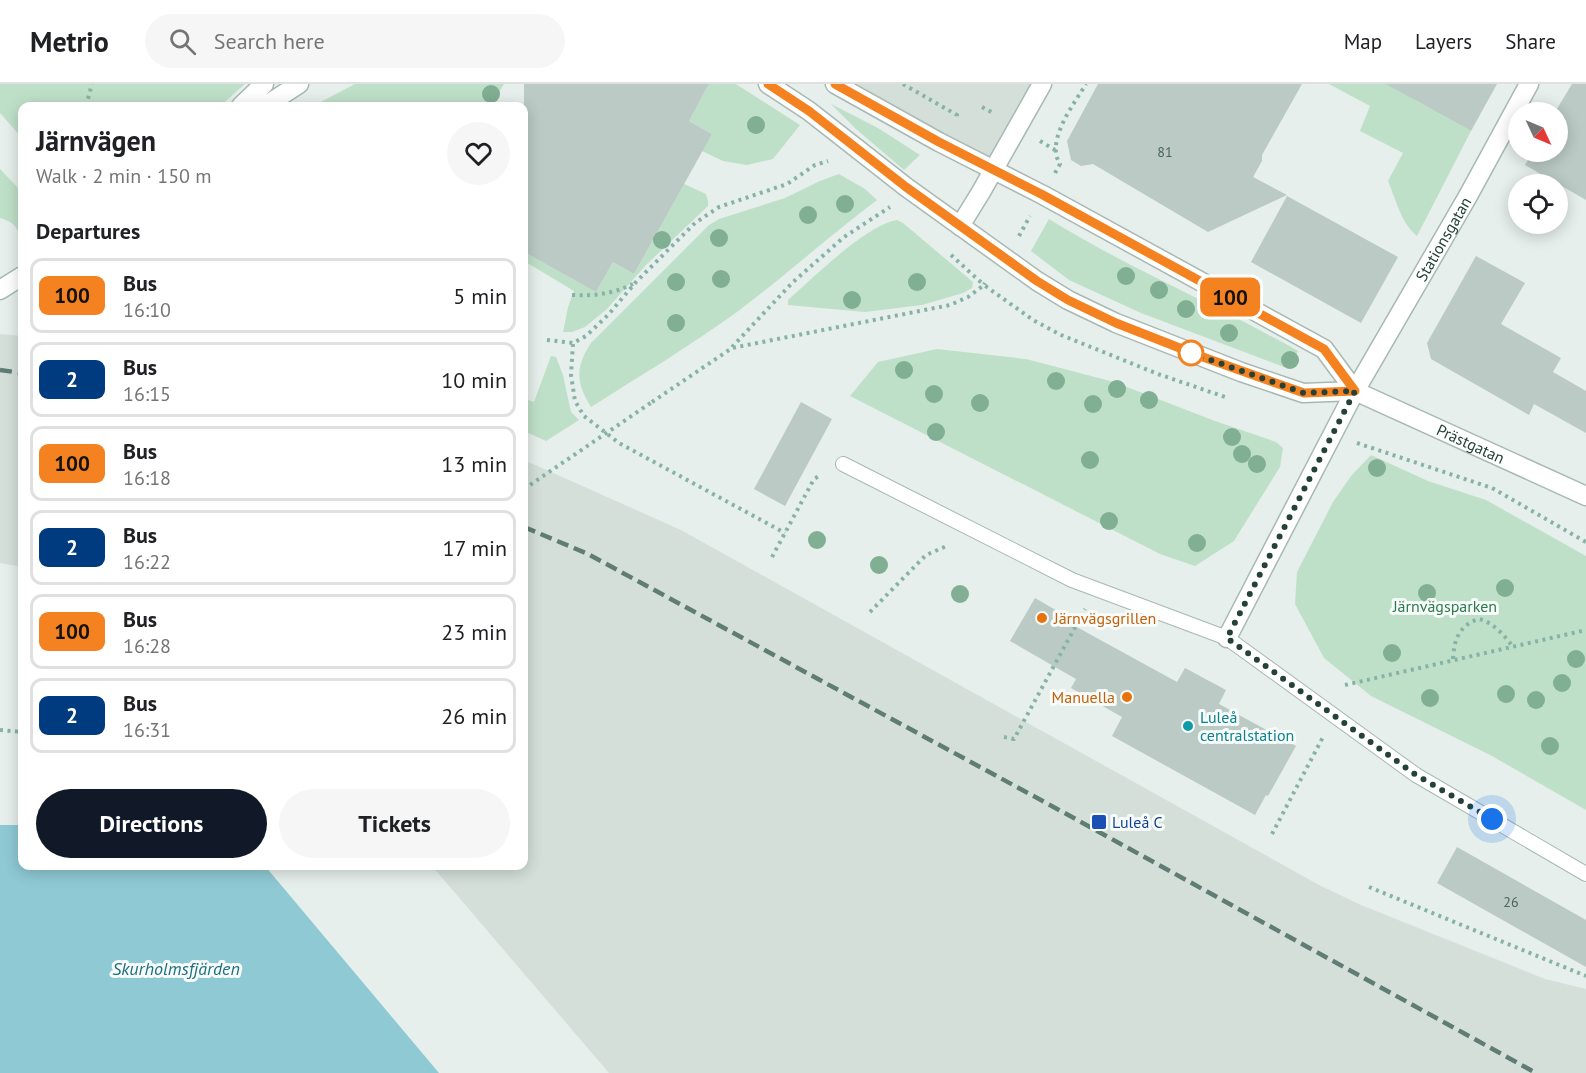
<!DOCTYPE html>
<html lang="en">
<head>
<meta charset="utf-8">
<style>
  :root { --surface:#fff; --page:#f6f6f6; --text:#202124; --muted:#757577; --line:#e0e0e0; --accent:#111827 }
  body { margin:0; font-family:"PT Sans",sans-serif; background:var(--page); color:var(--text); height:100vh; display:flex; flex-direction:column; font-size:22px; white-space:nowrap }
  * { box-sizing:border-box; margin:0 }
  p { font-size:20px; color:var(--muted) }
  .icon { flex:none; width:33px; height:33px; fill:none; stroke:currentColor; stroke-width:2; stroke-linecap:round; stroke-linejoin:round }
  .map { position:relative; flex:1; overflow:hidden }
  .details { position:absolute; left:18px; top:18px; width:510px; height:768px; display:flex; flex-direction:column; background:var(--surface); border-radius:12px; box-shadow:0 3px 15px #0003 }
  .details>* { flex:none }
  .badge { padding:0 12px; border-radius:9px; font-size:21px; line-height:39px }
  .needle { width:39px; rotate:134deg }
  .buttons { position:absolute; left:1508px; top:18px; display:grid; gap:12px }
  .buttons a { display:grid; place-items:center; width:60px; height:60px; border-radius:50%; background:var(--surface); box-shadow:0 3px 15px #0003; font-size:30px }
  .you { position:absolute; width:30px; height:30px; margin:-15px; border:4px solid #fff; border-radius:50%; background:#1a73e8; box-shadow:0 0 0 9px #1a73e833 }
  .map>.badge { position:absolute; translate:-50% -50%; box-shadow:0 0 0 3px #fff }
  h2 { padding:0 18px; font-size:22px; line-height:54px }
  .round { display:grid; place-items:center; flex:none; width:63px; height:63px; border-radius:32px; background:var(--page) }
  .headline { display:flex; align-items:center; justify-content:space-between; height:102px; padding:0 18px }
  h1 { font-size:28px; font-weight:700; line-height:45px }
  .action { display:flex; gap:12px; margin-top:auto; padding:12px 18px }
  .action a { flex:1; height:69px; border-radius:36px; background:var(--accent); color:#fff; font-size:24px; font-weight:700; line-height:69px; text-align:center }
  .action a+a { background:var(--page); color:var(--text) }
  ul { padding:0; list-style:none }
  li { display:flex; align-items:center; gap:18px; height:75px; margin:0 12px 9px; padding:0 6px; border:3px solid var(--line); border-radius:12px }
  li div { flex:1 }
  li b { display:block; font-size:22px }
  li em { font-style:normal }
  li .badge { min-width:66px; font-weight:700; text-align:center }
  header { display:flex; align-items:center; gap:36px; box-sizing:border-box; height:84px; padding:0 30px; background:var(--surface); border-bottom:2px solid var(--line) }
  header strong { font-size:28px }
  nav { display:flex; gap:33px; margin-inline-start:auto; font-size:21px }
  .search { width:420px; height:54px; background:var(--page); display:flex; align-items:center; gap:15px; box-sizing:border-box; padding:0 21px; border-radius:33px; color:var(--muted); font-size:22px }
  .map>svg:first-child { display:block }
</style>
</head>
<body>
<header>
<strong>Metrio</strong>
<div class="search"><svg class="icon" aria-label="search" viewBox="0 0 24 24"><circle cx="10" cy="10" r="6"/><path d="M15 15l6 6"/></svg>Search here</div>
<nav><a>Map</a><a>Layers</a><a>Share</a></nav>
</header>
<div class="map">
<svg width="1586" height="989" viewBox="0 0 1586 989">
  <rect width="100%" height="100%" fill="#e6efeb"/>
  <!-- built -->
  <path fill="#d4dfda" d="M 835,0 L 1042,0 L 994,86 Z
    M 0,250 L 22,252 L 22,483 L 0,479 Z
    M 524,376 L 681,446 L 1319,801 L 1361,821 L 1545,895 L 1586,905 L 1586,989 L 609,989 L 432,782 L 524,782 Z"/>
  <!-- green -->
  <path fill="#bfe0c8" d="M 0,0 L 245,0 L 220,22 L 22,22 L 22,54 L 0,29 Z
    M 355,0 L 504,0 L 491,22 L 313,22 Z
    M 705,0 L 736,0 L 800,41 L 773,75 L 747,81 L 723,77 L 702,67 L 712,50 L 689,37 L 708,2 Z
    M 1329,0 L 1421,0 L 1413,15 L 1471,47 L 1417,152 C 1401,139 1396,116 1388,97 L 1403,69 L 1360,47 L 1370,22 Z
    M 831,20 L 878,44 L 920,71 L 904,86 L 856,45 Z
    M 0,85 L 22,108 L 22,169 C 21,150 19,139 0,134 Z
    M 839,90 L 865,105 L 877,116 C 829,152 785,192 737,228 C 690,262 640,292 591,323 C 576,299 575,283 591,259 L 709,141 L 719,135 L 785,114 L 820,97 Z
    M 684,100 L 706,110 L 708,117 L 708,122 L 646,181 L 607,225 L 585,243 L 572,248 L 563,248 L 568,223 L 574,207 L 524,177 L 524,168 L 596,208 L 613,178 L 634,190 Z
    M 1049,135 C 1130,185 1217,221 1298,267 L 1289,285 L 1141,229 L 1069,196 L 1031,167 Z
    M 897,136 L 903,139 L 973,198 L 972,204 L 963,209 L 922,221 L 865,228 L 788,221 L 788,216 C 813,194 866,141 897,136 Z
    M 937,265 L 1026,275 L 1114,298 L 1215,337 L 1276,358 L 1283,364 L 1280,383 L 1234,457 L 1195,482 L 1160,470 L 850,312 L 878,278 Z
    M 551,272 L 556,273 L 563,291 L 571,328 L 579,336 L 546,357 L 526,348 L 524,327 L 528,316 L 534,318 Z
    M 1371,371 L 1428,397 L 1486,416 L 1586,472 L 1586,726 L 1492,672 L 1371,612 L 1324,574 L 1295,520 L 1297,488 L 1333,418 L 1351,392 Z"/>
  <!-- water -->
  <path fill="#8ec9d4" d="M 0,741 L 22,741 L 22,782 L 265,782 L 439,989 L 0,989 Z"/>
  <!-- building -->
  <path fill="#bbcac4" d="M 524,0 L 709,0 L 689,37 L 712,50 L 634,190 L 613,178 L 596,208 L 524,168 Z
    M 1098,0 L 1302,0 L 1262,71 L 1262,77 L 1253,93 L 1287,111 L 1208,148 L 1093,80 L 1081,82 L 1071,76 L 1067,57 Z
    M 1386,0 L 1497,0 L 1471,47 Z
    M 1572,0 L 1586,0 L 1586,116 L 1525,81 L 1533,68 L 1557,68 L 1557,28 L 1555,28 Z
    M 1287,112 L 1398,173 L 1361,239 L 1251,178 Z
    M 1476,172 L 1525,199 L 1501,240 L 1561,274 L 1553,288 L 1586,307 L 1586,349 L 1534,320 L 1529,331 L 1431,275 L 1427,259 Z
    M 801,318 L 832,335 L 785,422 L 754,405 Z
    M 1035,514 L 1066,532 L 1064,536 L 1177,598 L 1185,584 L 1226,606 L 1219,620 L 1296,662 L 1268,712 L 1266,711 L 1255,731 L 1112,652 L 1122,633 L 1071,604 L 1076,595 L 1010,557 Z
    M 1457,763 L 1586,836 L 1586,883 L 1437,799 Z"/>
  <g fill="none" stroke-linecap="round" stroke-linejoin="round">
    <!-- service casing -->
    <g stroke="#a8b8b2" stroke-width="16">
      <path id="service" d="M 843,380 L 1072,496 L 1227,554 L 1416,691 L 1586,790"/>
    </g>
    <!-- minor casing -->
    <g stroke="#a8b8b2" stroke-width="21">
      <g id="minor">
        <path d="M 960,142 L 981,108 L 1042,0"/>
        <path id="s1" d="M 1227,554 L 1355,307 L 1468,112 L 1529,0"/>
      </g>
    </g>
    <!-- tertiary casing -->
    <g stroke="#a8b8b2" stroke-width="21">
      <g id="tertiary">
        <path id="s2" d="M 768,0 L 809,27 L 906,103 L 1037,197 L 1068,216 L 1116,239 L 1241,288 L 1303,309 L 1355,307 L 1586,412"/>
        <path d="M 835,0 L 939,58 L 1043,111 L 1324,265 L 1355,307"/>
      </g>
    </g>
    <!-- secondary casing -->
    <g stroke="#a4bbb3" stroke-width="21">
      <path id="secondary" d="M 241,22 L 264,0
        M 265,22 L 299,0
        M 0,206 L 22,192"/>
    </g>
    <!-- path -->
    <path stroke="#86b3a5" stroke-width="4" stroke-dasharray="3 4.5" stroke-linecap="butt" d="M 903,0 L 957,31 L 954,35
      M 86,22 L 92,0
      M 982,23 L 995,30
      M 1040,57 L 1055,66
      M 1055,89 L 1060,80 C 1045,57 1074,20 1086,0
      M 1019,152 L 1030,132
      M 951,171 L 984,201 L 985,199
      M 572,211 C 595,212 612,210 633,200
      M 547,256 L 573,259 L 586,252 L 608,231 L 636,198 L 695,139 L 719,123 L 787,100 L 815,81 L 828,77
      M 573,260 L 571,291 L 575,317 L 584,332 L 619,359 L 785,449
      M 732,263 L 792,199 L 844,153 L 890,123
      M 652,318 L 732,264 L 950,221 L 968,213 L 984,201 L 1033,236 L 1061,251 L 1158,290 L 1228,314
      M 1357,359 L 1492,404 L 1586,458
      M 772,473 L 814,395 L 821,391
      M 870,528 L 926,471 L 949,461
      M 1453,575 C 1454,556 1459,541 1479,535 C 1493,538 1505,552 1513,563
      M 1345,601 L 1586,546
      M 0,646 L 22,648
      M 1004,653 L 1014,655 L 1085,525
      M 1272,750 L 1323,653
      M 1369,803 L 1586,892"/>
    <!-- service -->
    <use href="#service" stroke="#fff" stroke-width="14"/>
    <!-- minor -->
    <use href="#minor" stroke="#fff" stroke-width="18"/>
    <!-- tertiary -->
    <use href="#tertiary" stroke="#fff" stroke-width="18"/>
    <!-- secondary -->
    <use href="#secondary" stroke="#fff" stroke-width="18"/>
    <!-- rail -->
    <path stroke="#5f7d75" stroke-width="4.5" stroke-dasharray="12 6" stroke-linecap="butt" d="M 0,286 L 22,289
      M 524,443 L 588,470 L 1061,727 L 1536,989"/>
    <!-- path-bridge -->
    <path stroke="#86b3a5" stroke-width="4" stroke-dasharray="3 4.5" stroke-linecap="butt" d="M 524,405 L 652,318"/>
  </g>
  <!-- trees -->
  <g fill="#80af93">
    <circle cx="491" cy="10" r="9"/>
    <circle cx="756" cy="41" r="9"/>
    <circle cx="845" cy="120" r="9"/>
    <circle cx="808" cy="131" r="9"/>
    <circle cx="719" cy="154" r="9"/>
    <circle cx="662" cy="156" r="9"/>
    <circle cx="1126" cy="192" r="9"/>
    <circle cx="721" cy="195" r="9"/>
    <circle cx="676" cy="198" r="9"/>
    <circle cx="917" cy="198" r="9"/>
    <circle cx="1159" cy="206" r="9"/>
    <circle cx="852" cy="216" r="9"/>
    <circle cx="1186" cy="225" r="9"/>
    <circle cx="676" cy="239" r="9"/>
    <circle cx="1229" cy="249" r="9"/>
    <circle cx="1290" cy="276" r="9"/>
    <circle cx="904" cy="286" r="9"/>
    <circle cx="1056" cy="297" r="9"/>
    <circle cx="1117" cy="305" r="9"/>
    <circle cx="934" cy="310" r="9"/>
    <circle cx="1149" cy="316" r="9"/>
    <circle cx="980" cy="319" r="9"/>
    <circle cx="1093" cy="320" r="9"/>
    <circle cx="936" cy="348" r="9"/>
    <circle cx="1232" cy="353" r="9"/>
    <circle cx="1242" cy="370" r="9"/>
    <circle cx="1090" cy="376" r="9"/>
    <circle cx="1257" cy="380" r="9"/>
    <circle cx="1377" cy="384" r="9"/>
    <circle cx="1109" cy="437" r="9"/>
    <circle cx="817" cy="456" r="9"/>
    <circle cx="1197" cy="459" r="9"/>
    <circle cx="879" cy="481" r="9"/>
    <circle cx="1505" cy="504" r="9"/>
    <circle cx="1427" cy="509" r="9"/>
    <circle cx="960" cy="510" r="9"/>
    <circle cx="1392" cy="569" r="9"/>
    <circle cx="1576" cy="575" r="9"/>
    <circle cx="1562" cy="599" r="9"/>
    <circle cx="1506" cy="610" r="9"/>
    <circle cx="1430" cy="614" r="9"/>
    <circle cx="1536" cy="616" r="9"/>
    <circle cx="1550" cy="662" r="9"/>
  </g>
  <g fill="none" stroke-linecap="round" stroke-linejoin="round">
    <!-- line casing -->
    <g stroke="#fff" stroke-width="14">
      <path id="line" d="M 768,0 L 809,27 L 906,103 L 1037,197 L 1068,216 L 1116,239 L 1200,272 L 1304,309 L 1355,307 L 1324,265 L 1043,111 L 939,58 L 835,0"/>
    </g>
    <!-- line -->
    <use href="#line" stroke="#f58220" stroke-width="9"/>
    <!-- walk -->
    <path stroke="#24423a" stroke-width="6" stroke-dasharray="0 10.8" d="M 1191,269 L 1304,309 L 1355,307 L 1227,554 L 1416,691 L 1492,735"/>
  </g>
  <!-- markers -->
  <circle fill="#fff" stroke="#f58220" stroke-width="3" cx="1191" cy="269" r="12"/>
  <g fill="#e8710a" stroke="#f7fbf9" stroke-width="2">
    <circle cx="1042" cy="534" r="6"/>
    <circle cx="1127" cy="613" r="6"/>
  </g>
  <circle fill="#0f9aa8" stroke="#f7fbf9" stroke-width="2" cx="1188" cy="642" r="6"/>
  <rect fill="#1a4fb4" stroke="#f7fbf9" stroke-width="2" x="1091" y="730" width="16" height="16" rx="3"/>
  <g text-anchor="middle" stroke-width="6" stroke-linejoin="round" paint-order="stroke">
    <!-- number labels -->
    <g font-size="14" fill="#4a645c">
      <text x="1165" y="73">81</text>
      <text x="1511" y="823">26</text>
    </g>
    <!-- street labels -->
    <g font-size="16" fill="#24423a" stroke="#f7fbf9">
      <text dy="6" stroke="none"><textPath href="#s1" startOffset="454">Stationsgatan</textPath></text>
      <text dy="6" stroke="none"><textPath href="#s2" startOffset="802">Prästgatan</textPath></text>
    </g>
    <!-- park labels -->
    <g font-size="16" fill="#2d7a4b" stroke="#f7fbf9">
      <text x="1445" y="528">Järnvägsparken</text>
    </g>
    <!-- food labels -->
    <g font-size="16" fill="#c56008" stroke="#f7fbf9" text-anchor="start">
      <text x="1054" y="540">Järnvägsgrillen</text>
      <text x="1115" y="619" text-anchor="end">Manuella</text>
    </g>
    <!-- culture labels -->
    <g font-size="16" fill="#0d838f" stroke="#f7fbf9" text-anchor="start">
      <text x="1200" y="639">Luleå<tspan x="1200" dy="18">centralstation</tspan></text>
    </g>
    <!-- transit labels -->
    <g font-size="16" fill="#164399" stroke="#f7fbf9" text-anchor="start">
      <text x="1112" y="744">Luleå C</text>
    </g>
    <!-- water labels -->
    <g font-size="18" font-style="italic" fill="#1c6f80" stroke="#f7fbf9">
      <text x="176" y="891">Skurholmsfjärden</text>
    </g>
  </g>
</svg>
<div class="buttons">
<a><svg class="needle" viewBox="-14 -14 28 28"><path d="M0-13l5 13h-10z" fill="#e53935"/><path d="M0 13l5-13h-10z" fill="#757577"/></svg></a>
<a><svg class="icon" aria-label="locate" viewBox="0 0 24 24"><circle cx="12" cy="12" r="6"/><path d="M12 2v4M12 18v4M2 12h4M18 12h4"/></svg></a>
</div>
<div class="you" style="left:1492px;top:735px"></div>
<b class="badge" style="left:1230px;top:213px;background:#f58220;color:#111">100</b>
<section class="details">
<div class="headline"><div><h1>Järnvägen</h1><p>Walk · 2 min · 150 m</p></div><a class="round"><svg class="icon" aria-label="heart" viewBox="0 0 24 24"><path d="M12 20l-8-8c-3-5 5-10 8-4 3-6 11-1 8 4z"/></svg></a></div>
<h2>Departures</h2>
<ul>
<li><span class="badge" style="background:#f58220;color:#111">100</span><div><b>Bus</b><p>16:10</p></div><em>5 min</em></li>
<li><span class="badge" style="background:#003b80;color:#fff">2</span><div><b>Bus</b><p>16:15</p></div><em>10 min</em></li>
<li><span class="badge" style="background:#f58220;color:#111">100</span><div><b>Bus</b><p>16:18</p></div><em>13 min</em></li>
<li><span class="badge" style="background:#003b80;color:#fff">2</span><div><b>Bus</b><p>16:22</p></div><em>17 min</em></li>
<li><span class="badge" style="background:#f58220;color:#111">100</span><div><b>Bus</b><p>16:28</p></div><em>23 min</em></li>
<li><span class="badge" style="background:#003b80;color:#fff">2</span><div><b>Bus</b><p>16:31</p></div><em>26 min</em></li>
</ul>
<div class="action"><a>Directions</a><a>Tickets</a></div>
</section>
</div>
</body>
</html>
